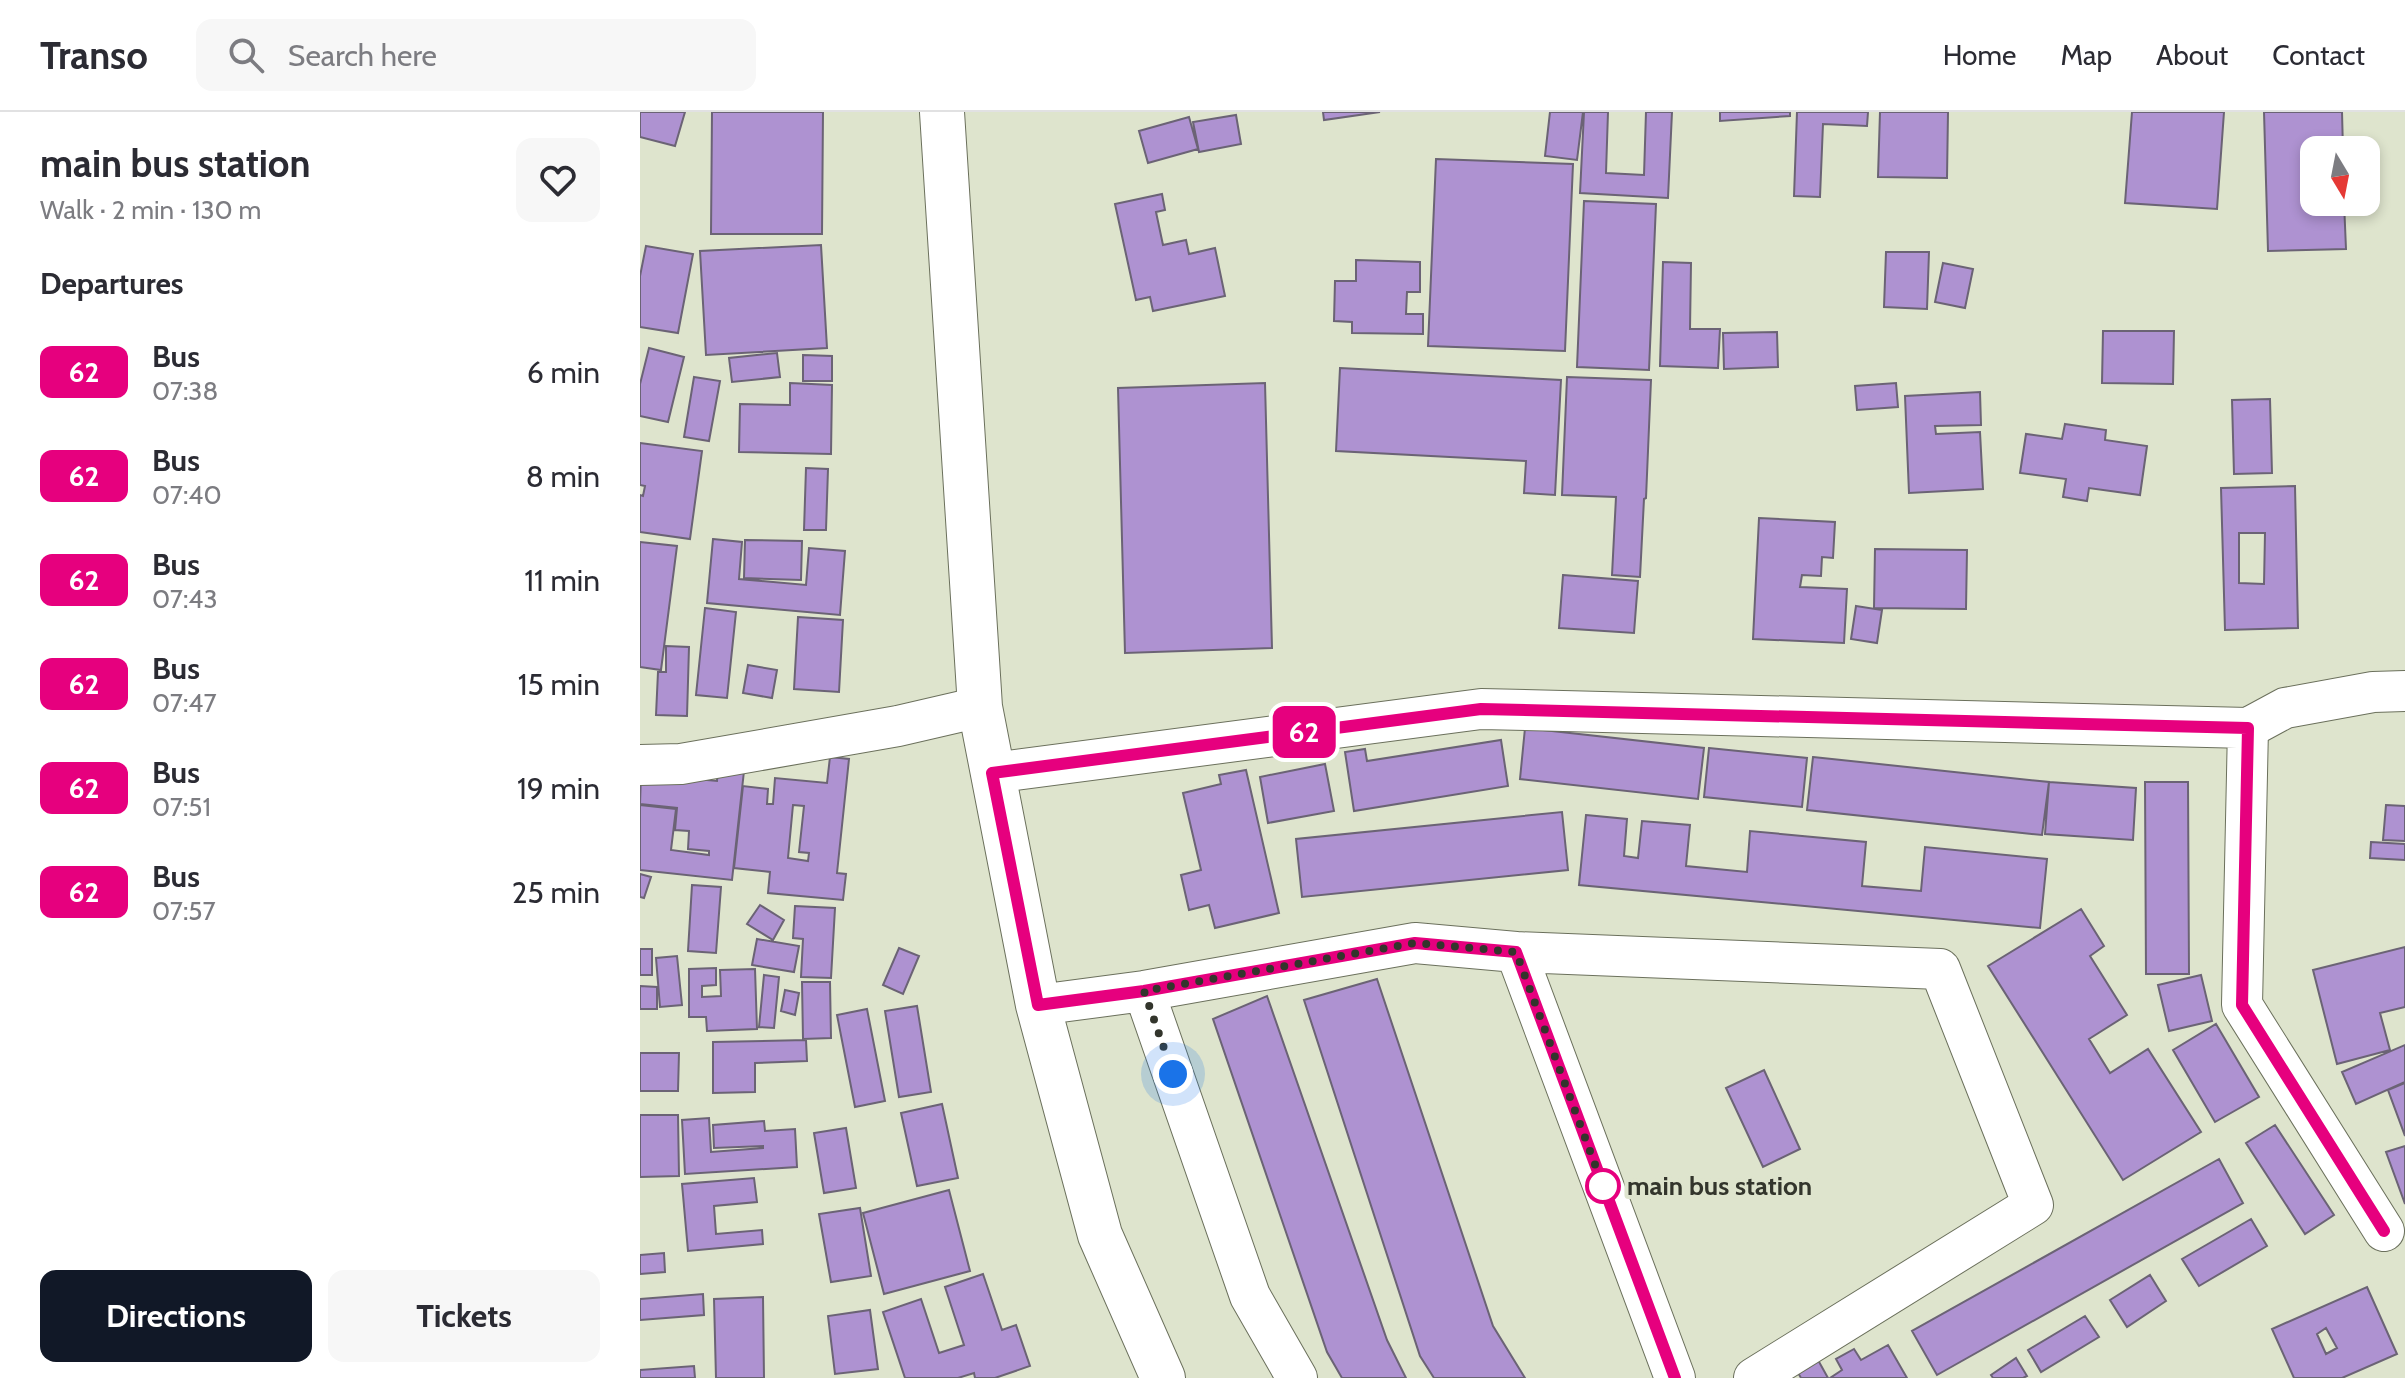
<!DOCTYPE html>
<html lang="en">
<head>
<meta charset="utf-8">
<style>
  :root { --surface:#fff; --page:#f7f7f7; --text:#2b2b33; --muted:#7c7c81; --line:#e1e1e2; --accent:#111827 }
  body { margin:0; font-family:Cabin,sans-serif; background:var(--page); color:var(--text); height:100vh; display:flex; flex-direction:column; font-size:30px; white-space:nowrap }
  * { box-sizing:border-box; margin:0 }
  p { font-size:26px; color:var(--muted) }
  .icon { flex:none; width:44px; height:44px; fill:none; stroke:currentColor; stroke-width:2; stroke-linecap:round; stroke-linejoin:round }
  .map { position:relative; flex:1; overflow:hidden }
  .sheet { display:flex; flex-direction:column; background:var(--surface); width:640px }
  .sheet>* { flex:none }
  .badge { padding:0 16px; border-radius:12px; font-size:28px; line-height:52px }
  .needle { width:52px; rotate:170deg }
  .controls { position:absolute; left:1660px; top:24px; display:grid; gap:16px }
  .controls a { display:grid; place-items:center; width:80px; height:80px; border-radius:16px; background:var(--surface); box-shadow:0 4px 12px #0003; font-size:40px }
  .you { position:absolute; width:40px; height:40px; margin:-20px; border:6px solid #fff; border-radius:50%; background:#1a73e8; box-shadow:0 0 0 12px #1a73e833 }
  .map>.badge { position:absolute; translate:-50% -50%; box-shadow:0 0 0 4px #fff }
  h2 { padding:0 40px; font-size:30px; line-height:72px }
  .round { display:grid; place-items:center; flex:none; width:84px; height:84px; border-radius:16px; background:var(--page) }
  .headline { display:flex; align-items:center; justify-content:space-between; height:136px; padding:0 40px }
  h1 { font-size:38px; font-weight:800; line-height:60px }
  .primary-button { display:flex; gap:16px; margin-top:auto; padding:16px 40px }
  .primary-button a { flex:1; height:92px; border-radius:16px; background:var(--accent); color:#fff; font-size:32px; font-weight:800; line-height:92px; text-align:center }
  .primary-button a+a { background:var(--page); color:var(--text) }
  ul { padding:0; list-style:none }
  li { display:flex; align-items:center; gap:24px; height:104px; padding:0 40px }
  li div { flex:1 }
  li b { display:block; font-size:30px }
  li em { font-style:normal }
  li .badge { min-width:88px; font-weight:700; text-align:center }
  header { display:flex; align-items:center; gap:48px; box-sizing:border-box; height:112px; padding:0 40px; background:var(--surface); border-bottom:2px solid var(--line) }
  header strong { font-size:38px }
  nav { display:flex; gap:44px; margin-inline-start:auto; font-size:28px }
  .search { width:560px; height:72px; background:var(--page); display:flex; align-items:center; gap:20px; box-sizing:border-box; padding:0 28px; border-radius:16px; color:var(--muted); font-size:30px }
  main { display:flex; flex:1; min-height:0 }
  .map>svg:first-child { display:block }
</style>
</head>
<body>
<header>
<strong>Transo</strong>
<div class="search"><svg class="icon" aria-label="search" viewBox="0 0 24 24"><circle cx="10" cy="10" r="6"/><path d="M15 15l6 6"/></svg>Search here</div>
<nav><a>Home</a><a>Map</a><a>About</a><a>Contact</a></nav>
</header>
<main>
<section class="sheet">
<div class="headline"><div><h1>main bus station</h1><p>Walk · 2 min · 130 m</p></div><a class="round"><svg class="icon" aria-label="heart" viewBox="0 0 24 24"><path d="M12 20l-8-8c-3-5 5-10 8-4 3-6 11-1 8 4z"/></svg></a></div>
<h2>Departures</h2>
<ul>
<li><span class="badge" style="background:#e6007e;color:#fff">62</span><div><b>Bus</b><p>07:38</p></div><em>6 min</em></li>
<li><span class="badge" style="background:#e6007e;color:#fff">62</span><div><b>Bus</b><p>07:40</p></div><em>8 min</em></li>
<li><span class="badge" style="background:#e6007e;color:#fff">62</span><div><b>Bus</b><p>07:43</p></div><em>11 min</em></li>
<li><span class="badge" style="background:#e6007e;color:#fff">62</span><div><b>Bus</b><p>07:47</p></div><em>15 min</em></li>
<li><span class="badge" style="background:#e6007e;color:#fff">62</span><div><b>Bus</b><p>07:51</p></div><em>19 min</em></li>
<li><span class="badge" style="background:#e6007e;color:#fff">62</span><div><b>Bus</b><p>07:57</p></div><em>25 min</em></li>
</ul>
<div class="primary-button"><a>Directions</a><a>Tickets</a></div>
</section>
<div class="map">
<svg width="1765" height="1266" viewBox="0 0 1765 1266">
  <rect width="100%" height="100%" fill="#dee4cd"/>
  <!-- building -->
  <path fill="#ae92d1" stroke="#6b6375" stroke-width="2" fill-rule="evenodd" d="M 0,0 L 45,0 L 35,34 L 0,25 Z
    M 72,0 L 183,0 L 182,122 L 71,122 Z
    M 683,0 L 740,0 L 684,8 Z
    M 910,0 L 943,0 L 937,48 L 905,44 Z
    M 944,0 L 968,0 L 966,61 L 1004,63 L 1006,0 L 1032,0 L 1028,86 L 940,81 Z
    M 1080,0 L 1150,0 L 1150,4 L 1080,9 Z
    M 1157,0 L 1228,0 L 1227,14 L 1183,12 L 1180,85 L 1154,84 Z
    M 1240,0 L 1308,0 L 1307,66 L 1238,65 Z
    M 1492,0 L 1584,0 L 1577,97 L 1485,91 Z
    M 1624,0 L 1702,0 L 1703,38 L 1674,38 L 1674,90 L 1704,90 L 1706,137 L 1628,139 Z
    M 596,3 L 601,32 L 559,40 L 553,10 Z
    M 549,5 L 558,37 L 508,51 L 499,19 Z
    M 796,47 L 933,52 L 925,239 L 788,234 Z
    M 522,82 L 525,98 L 516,100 L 523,133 L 546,128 L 549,142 L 575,136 L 585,184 L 513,199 L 510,185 L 496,188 L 475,92 Z
    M 944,89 L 1016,92 L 1009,258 L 937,255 Z
    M 181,133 L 187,236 L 66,243 L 60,139 Z
    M 6,134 L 53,142 L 38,221 L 0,215 L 0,164 Z
    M 1246,140 L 1289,140 L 1287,197 L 1244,195 Z
    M 716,148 L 780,150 L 780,180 L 767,180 L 766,202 L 783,202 L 783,222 L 712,221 L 712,210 L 694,209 L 695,169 L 716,169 Z
    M 1023,150 L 1051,151 L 1050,217 L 1080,217 L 1078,256 L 1020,254 Z
    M 1303,151 L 1333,157 L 1325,196 L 1295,190 Z
    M 1463,219 L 1534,219 L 1533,272 L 1462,271 Z
    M 1137,220 L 1138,255 L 1084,257 L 1083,221 Z
    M 9,236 L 44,245 L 28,310 L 0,304 L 0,272 Z
    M 137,241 L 140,265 L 92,270 L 89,246 Z
    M 163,243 L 192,244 L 192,269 L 163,269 Z
    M 700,256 L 921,268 L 915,383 L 884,381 L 886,349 L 696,339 Z
    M 54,265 L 80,269 L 69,329 L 44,325 Z
    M 927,265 L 1011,268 L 1006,386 L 1004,387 L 1000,465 L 972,463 L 976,385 L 922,383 Z
    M 150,271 L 192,273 L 191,342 L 99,340 L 100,292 L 150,293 Z
    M 625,271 L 632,536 L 485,541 L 478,276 Z
    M 1256,271 L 1258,295 L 1217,298 L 1215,274 Z
    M 1340,280 L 1341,313 L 1295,314 L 1296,322 L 1340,320 L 1343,377 L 1269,381 L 1265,284 Z
    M 1630,287 L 1632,361 L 1594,362 L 1592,288 Z
    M 1425,312 L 1466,318 L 1465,328 L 1507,334 L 1500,383 L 1449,376 L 1447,389 L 1423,385 L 1426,367 L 1380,361 L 1386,322 L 1422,327 Z
    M 0,331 L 62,339 L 50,427 L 0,420 L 0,383 L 3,384 L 5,374 L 0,373 Z
    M 166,356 L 188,357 L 186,418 L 164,418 Z
    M 1655,374 L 1658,516 L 1585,518 L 1581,376 ZM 1599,421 L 1625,421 L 1624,472 L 1599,471 Z
    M 1119,406 L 1195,410 L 1193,446 L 1182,445 L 1181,464 L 1162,463 L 1160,475 L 1207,477 L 1204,531 L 1113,527 Z
    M 73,427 L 102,430 L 99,467 L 166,473 L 169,436 L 205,439 L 200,503 L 67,491 Z
    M 105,428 L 162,429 L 161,468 L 104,466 Z
    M 0,430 L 37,434 L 21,558 L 0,555 Z
    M 1235,437 L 1327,438 L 1326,497 L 1234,496 Z
    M 923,463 L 998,469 L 994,521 L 919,516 Z
    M 1216,494 L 1242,498 L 1237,531 L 1211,527 Z
    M 65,496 L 96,500 L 87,586 L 56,583 Z
    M 158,505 L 203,508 L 199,580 L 154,577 Z
    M 26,534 L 49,535 L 47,604 L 16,603 L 18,560 L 26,560 Z
    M 108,553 L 137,558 L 132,586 L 103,581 Z
    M 885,616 L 1064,636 L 1058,687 L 880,667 Z
    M 861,628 L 868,674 L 714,699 L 705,640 L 725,637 L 727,649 Z
    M 1069,636 L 1167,646 L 1162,695 L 1064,685 Z
    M 190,645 L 209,647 L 197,761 L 206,762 L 203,788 L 128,781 L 130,760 L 94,756 L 103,674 L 128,677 L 127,692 L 133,692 L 135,666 L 187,671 ZM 153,693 L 164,694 L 159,740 L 169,741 L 168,749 L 148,746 Z
    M 1173,645 L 1409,670 L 1402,723 L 1167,698 Z
    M 685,652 L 694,699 L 628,711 L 620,665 Z
    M 78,656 L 104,659 L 92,768 L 0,758 L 0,693 L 36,697 L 31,738 L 69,743 L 69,739 L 48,737 L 49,719 L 35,718 L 37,696 L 0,692 L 1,662 L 77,669 Z
    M 606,658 L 639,801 L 575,816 L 569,793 L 549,798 L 541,763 L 561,758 L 543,681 L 581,672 L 579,663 Z
    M 1409,670 L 1496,676 L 1493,728 L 1405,722 Z
    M 1505,670 L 1548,670 L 1549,862 L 1506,862 Z
    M 1746,693 L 1765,694 L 1765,729 L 1743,728 Z
    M 922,700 L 928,758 L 662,785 L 656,727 Z
    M 946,703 L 987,707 L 984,744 L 998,746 L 1002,709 L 1050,713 L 1046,754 L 1107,760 L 1110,719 L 1226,730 L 1222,774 L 1281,779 L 1285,735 L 1407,747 L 1400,816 L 939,773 Z
    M 1731,730 L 1765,732 L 1765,748 L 1730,746 Z
    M 0,762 L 11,765 L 4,786 L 0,785 Z
    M 52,773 L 81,775 L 76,841 L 48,839 Z
    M 120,793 L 144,808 L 133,828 L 107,812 Z
    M 155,794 L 195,796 L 191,866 L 161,865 L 163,827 L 153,826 Z
    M 1441,797 L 1464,834 L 1450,844 L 1487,903 L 1449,927 L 1470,961 L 1508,937 L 1561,1020 L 1483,1068 L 1348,854 Z
    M 117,827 L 159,834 L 154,860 L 112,853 Z
    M 1765,835 L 1765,895 L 1740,901 L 1750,938 L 1697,952 L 1673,858 Z
    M 259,836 L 279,844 L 263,882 L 243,873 Z
    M 0,837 L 12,837 L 12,863 L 0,863 Z
    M 37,844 L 42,893 L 20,895 L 16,846 Z
    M 76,856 L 76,873 L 62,874 L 62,885 L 81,884 L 80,858 L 115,857 L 117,917 L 67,919 L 66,905 L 49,905 L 49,857 Z
    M 124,863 L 139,865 L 134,916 L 119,915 Z
    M 1561,863 L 1572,909 L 1529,919 L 1518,873 Z
    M 737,867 L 853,1214 L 885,1266 L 794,1266 L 780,1244 L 664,888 Z
    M 162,870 L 190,870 L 191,926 L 163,927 Z
    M 0,874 L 17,875 L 17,897 L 0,897 Z
    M 145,878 L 159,881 L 155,903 L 141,899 Z
    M 627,884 L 747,1228 L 766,1266 L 702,1266 L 687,1240 L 573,907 Z
    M 277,894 L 291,980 L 259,985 L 245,899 Z
    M 227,897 L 245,989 L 215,995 L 197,903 Z
    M 1576,912 L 1619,985 L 1575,1010 L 1533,938 Z
    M 166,928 L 167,949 L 115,951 L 115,980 L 73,981 L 73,930 Z
    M 1765,933 L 1765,970 L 1716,992 L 1702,960 Z
    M 0,941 L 39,941 L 38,979 L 0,979 Z
    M 1124,958 L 1160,1037 L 1123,1055 L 1086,976 Z
    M 1765,971 L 1765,1024 L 1748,978 Z
    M 302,992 L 318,1066 L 277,1074 L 261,1001 Z
    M 0,1003 L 38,1003 L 39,1064 L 0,1065 Z
    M 69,1006 L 71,1040 L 123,1036 L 123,1034 L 74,1036 L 73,1013 L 124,1009 L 125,1019 L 155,1017 L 157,1055 L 45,1062 L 42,1008 Z
    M 1635,1013 L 1694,1103 L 1665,1122 L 1606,1031 Z
    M 206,1016 L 216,1076 L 184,1081 L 174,1021 Z
    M 1765,1034 L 1765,1092 L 1746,1040 Z
    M 1579,1047 L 1603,1091 L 1297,1263 L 1272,1219 Z
    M 114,1066 L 117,1090 L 74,1094 L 76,1122 L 122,1118 L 123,1132 L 48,1139 L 42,1072 Z
    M 309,1078 L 330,1159 L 244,1182 L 223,1101 Z
    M 220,1096 L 231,1164 L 191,1170 L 179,1102 Z
    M 1611,1107 L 1627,1134 L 1559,1174 L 1542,1147 Z
    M 24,1141 L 25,1160 L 0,1162 L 0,1143 Z
    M 343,1162 L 362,1218 L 376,1213 L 390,1254 L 355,1266 L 335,1266 L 334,1261 L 318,1266 L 265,1266 L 243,1200 L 281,1187 L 299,1241 L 324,1233 L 305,1175 Z
    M 1510,1163 L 1526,1189 L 1487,1215 L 1470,1188 Z
    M 1727,1175 L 1757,1242 L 1702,1266 L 1654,1266 L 1632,1217 ZM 1686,1216 L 1697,1236 L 1686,1242 L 1677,1222 Z
    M 63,1182 L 64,1203 L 0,1208 L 0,1187 Z
    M 123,1185 L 124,1266 L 76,1266 L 74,1187 Z
    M 230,1198 L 238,1257 L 195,1262 L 188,1204 Z
    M 1445,1204 L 1459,1225 L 1401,1260 L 1388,1238 Z
    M 1248,1233 L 1267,1266 L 1190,1266 L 1202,1258 L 1196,1247 L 1214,1237 L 1221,1248 Z
    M 1376,1246 L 1387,1264 L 1383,1266 L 1353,1266 L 1351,1263 Z
    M 1178,1248 L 1188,1266 L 1161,1266 L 1157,1259 Z
    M 54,1254 L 55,1266 L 0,1266 L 0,1258 Z"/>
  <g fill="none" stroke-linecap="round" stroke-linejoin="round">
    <!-- minor casing -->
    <g stroke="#6b705c" stroke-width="42">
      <path id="minor" d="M 1608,616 L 1645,596 L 1733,580 L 1765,579
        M 0,653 L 41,652 L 258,614 L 340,595
        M 352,661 L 841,597 L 1608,616 L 1602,893 L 1744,1119
        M 876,840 L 1300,857 L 1393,1093 L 1114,1266
        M 504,879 L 610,1184 L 657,1266
        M 398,893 L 504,879 L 775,831 L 876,840 L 1035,1266"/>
    </g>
    <!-- highway casing -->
    <g stroke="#6b705c" stroke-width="46">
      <path id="highway" d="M 302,0 L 340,595 L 398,893 L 460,1123 L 523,1266"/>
    </g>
    <!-- minor -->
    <use href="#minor" stroke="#fff" stroke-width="40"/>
    <!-- highway -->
    <use href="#highway" stroke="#fff" stroke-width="44"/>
  </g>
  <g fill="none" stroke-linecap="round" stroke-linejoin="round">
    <!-- line casing -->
    <g stroke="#fff" stroke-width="18">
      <path id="line" d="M 1035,1266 L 876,840 L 775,831 L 504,879 L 398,893 L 352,661 L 841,597 L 1608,616 L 1602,893 L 1744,1119"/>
    </g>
    <!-- line -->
    <use href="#line" stroke="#e6007e" stroke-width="12"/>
    <!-- walk -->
    <path stroke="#33352c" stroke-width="8" stroke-dasharray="0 14.4" d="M 533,962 L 504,879 L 775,831 L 876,840 L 963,1074"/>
  </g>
  <!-- markers -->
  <circle fill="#fff" stroke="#e6007e" stroke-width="4" cx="963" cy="1074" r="16"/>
  <g text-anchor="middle" stroke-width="8" stroke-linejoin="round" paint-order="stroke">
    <!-- stop labels -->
    <g font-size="26" font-weight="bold" fill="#33352c" stroke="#dee4cd" text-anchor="start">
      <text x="987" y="1083">main bus station</text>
    </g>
  </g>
</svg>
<div class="controls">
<a><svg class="needle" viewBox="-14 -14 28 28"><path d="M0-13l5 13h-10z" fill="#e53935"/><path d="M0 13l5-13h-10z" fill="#7c7c81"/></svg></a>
</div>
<div class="you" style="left:533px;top:962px"></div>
<b class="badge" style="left:664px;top:620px;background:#e6007e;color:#fff">62</b>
</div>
</main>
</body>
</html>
